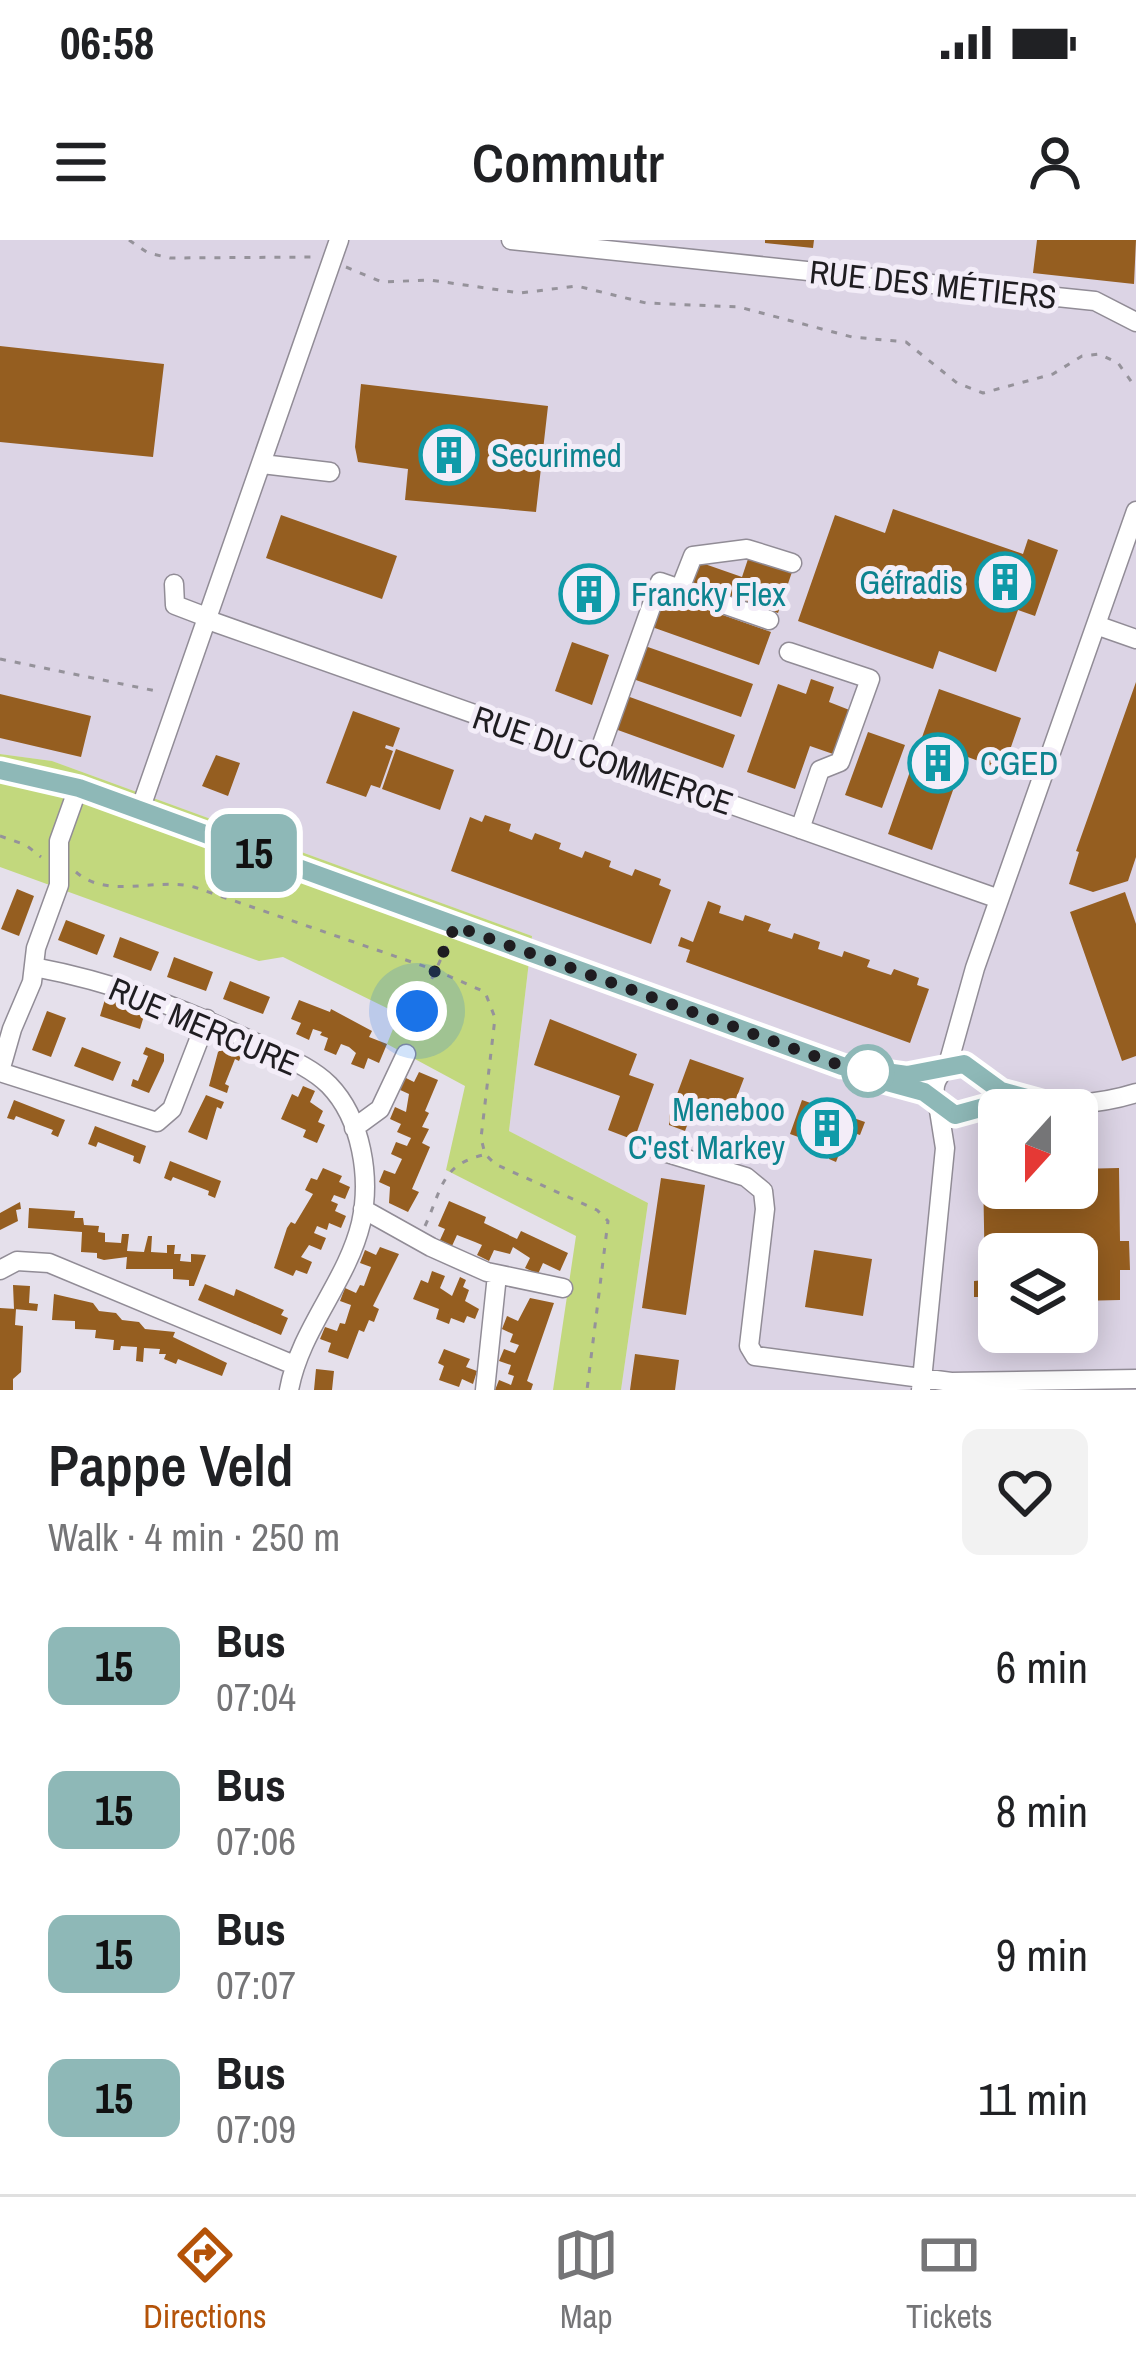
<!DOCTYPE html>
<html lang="en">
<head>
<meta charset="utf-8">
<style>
  :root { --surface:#fff; --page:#f2f2f2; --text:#202124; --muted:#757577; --line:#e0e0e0; --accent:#b45309 }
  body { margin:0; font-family:"Archivo Narrow",sans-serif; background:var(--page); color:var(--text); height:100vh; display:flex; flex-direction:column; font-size:45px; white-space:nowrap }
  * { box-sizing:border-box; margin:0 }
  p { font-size:39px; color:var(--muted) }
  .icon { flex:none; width:66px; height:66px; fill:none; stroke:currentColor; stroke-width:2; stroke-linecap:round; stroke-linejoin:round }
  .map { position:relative; height:1150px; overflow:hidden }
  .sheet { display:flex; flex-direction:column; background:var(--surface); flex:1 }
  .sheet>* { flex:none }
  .badge { padding:0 24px; border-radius:18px; font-size:42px; line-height:78px }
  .needle { width:78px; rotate:201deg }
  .tools { position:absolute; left:978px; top:849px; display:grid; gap:24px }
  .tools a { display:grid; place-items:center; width:120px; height:120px; border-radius:18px; background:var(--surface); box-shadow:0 6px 30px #0003; font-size:60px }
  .you { position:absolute; width:60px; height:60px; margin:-30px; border:9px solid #fff; border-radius:50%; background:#1a73e8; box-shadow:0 0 0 18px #1a73e833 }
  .map>.badge { position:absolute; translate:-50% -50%; box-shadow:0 0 0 6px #fff }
  .round { display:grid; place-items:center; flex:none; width:126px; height:126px; border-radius:18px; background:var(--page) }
  .headline { display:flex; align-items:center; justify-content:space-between; height:204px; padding:0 48px }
  h1 { font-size:57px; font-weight:600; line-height:90px }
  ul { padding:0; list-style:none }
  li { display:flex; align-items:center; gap:36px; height:144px; padding:0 48px }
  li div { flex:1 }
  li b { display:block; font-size:45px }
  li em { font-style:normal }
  li .badge { min-width:132px; font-weight:700; text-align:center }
  .status { display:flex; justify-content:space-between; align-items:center; height:84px; padding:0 60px; background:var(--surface); direction:ltr }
  .status svg { height:33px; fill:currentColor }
  header { display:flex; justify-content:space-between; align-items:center; height:156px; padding:0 48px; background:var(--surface); font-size:54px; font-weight:600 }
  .dock { display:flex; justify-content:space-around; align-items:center; height:168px; border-top:3px solid var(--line); background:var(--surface); font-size:33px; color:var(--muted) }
  .dock a { display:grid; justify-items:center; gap:6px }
  .dock .active { color:var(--accent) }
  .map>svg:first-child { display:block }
</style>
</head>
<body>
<div class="status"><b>06:58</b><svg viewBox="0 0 49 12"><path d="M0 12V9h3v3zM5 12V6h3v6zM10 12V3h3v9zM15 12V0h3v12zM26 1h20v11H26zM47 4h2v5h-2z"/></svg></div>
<header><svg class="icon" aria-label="menu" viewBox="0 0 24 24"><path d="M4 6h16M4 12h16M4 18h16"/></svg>Commutr<svg class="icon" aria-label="person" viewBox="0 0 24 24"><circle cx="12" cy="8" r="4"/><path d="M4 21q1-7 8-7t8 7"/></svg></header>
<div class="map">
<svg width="1136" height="1150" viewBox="0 0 1136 1150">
  <rect width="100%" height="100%" fill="#e5e0eb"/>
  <!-- built -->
  <path fill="#dcd4e5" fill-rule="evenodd" d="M 0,0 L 1136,0 L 1136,1150 L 621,1150 L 648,963 L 509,891 L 532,696 L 52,521 L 0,514 ZM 999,870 L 1077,870 L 1077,948 L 999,948 ZM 999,1014 L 1077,1014 L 1077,1092 L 999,1092 Z"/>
  <!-- green -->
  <path fill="#c2d87d" d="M 0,514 L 52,521 L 532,696 L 509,891 L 648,963 L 621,1150 L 553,1150 L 576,996 L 446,930 L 465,846 L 387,804 L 399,774 L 283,717 L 259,721 L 0,627 Z"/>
  <!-- building -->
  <path fill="#955e20" d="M 765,0 L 814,0 L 813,8 L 765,3 Z
    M 1037,0 L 1136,0 L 1134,44 L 1033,33 Z
    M 0,106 L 164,124 L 153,217 L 0,202 Z
    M 361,144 L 548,166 L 536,272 L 405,260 L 408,229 L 358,222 L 355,207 Z
    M 893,269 L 1023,314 L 1028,299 L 1058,310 L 1035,376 L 1018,370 L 996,432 L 939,411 L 933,429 L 798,381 L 835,275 L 885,293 Z
    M 281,275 L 397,316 L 382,359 L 266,318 Z
    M 749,316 L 792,332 L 778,373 L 692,342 L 699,322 L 742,337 Z
    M 577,329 L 615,342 L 601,379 L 564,366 Z
    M 663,354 L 771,392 L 759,425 L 652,387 Z
    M 572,402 L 609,415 L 592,465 L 555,451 Z
    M 645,406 L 753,444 L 741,477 L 633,439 Z
    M 811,439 L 834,447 L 829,462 L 852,471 L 836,515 L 810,506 L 795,549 L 747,532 L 778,444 L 806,454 Z
    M 1136,442 L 1136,617 L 1128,641 L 1093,652 L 1069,644 L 1079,612 L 1076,611 Z
    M 939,449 L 1021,478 L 1003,530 L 965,516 L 932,610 L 888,594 Z
    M 0,454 L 91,476 L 81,517 L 0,498 Z
    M 627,456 L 735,495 L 723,528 L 615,489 Z
    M 353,471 L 400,488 L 393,507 L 386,505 L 385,508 L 393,511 L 380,548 L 371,545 L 366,557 L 326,543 Z
    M 868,492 L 905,505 L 882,568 L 845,555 Z
    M 396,509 L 454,530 L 440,570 L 382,549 Z
    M 216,515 L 240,523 L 228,556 L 202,546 Z
    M 485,575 L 511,584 L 509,591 L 532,600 L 535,593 L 561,603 L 559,609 L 582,618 L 585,611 L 611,621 L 609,627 L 632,636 L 635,629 L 661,639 L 659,645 L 671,650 L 651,704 L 451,631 L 470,577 L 482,582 Z
    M 17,649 L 34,656 L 19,696 L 1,689 Z
    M 1125,652 L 1136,684 L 1136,816 L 1122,821 L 1070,672 Z
    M 708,661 L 721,666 L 719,673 L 743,681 L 745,675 L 771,684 L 768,691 L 792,699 L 794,693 L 820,702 L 818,709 L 842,717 L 844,711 L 870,720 L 867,727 L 891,735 L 894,729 L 919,738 L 917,745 L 929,749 L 910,803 L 686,722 L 690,710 L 678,706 L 681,697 L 693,702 Z
    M 66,680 L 105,695 L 97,715 L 58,700 Z
    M 120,697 L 159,712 L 151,731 L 113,717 Z
    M 174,717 L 213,732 L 206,751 L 167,737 Z
    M 230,741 L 270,757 L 263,774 L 223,759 Z
    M 106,756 L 146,769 L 140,789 L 100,776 Z
    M 299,760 L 330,772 L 331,769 L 372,791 L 369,797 L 387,804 L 379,823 L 368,818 L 364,829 L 351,824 L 356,813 L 349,807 L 341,804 L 336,815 L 324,810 L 328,798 L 320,795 L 322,792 L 313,789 L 309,800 L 296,794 L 301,783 L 291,779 Z
    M 47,771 L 66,778 L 51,817 L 32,810 Z
    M 550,779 L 637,814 L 629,835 L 654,844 L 634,900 L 608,890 L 620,856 L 534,825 Z
    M 82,807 L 121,822 L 113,841 L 74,826 Z
    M 146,807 L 164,814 L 164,821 L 149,853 L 131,846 L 133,839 L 138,841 L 148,816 L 143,814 Z
    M 224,807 L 242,814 L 239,821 L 235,819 L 225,844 L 229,846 L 227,853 L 209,846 L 218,812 Z
    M 690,819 L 744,838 L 730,875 L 714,869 L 709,881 L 691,875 L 685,891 L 669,885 L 669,876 Z
    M 419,832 L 438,840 L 425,871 L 429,873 L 422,887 L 429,889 L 422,903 L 430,907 L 412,949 L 419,952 L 408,972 L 389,963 L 390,947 L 379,942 L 384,930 L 395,934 L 402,919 L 391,914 L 396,902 L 407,906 L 411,898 L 397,892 L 401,884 L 390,879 L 395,867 L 406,872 L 409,854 L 398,849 L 404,837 L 414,842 Z
    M 303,846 L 315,851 L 310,862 L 323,871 L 318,882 L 325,885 L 317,903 L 303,897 L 306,890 L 281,879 L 292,854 L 298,857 Z
    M 206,855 L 224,862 L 221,869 L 217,867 L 207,900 L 188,892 Z
    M 14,860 L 65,880 L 58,897 L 51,894 L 53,890 L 16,876 L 14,880 L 7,878 Z
    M 802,860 L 865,882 L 860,895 L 854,893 L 850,903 L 844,901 L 836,922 L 829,919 L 829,908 L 790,894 Z
    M 95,886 L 146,906 L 140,924 L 133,921 L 134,916 L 98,902 L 96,907 L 88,904 Z
    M 170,921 L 221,941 L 215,958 L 208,955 L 209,951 L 173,937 L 171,941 L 164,938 Z
    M 323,928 L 342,936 L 339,942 L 350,947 L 345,959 L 334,955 L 331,961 L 338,964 L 335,971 L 346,976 L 341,988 L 329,983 L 327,990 L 317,986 L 314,993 L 326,998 L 321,1010 L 309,1005 L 301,1017 L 312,1022 L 307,1034 L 296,1030 L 293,1036 L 274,1028 L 287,988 L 291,982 L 295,984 L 313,954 L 305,950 L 311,938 L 317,940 Z
    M 1119,928 L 1120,1001 L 1129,1001 L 1130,1030 L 1120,1030 L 1120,1060 L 1077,1061 L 1077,1014 L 999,1014 L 999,1062 L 985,1062 L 985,1057 L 974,1057 L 974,1041 L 985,1040 L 983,931 L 999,930 L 999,948 L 1077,948 L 1077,929 Z
    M 661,938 L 705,945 L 686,1075 L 642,1068 Z
    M 449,961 L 486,977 L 484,983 L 517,999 L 521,991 L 568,1013 L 560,1031 L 543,1023 L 538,1034 L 525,1028 L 530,1018 L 513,1007 L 510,1014 L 494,1010 L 489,1021 L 477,1015 L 482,1005 L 475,1002 L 457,995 L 452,1006 L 440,1000 L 445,989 L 438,986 Z
    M 20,962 L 21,969 L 16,970 L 18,981 L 0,990 L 0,973 Z
    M 29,968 L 75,971 L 74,978 L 83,978 L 84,985 L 99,986 L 98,992 L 105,993 L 105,1002 L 121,1003 L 122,994 L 129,994 L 127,1011 L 144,1012 L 148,996 L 152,996 L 151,1012 L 167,1013 L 167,1005 L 175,1005 L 174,1014 L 181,1014 L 180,1021 L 191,1022 L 191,1014 L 206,1015 L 194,1046 L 189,1046 L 189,1040 L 173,1039 L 173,1029 L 126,1029 L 127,1017 L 104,1020 L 97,1018 L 97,1013 L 81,1012 L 82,992 L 28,988 Z
    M 380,1007 L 399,1014 L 373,1066 L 379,1069 L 374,1082 L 369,1080 L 364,1092 L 359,1090 L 348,1119 L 328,1112 L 331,1103 L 320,1099 L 325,1087 L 337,1091 L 340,1083 L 345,1084 L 351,1065 L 340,1061 L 345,1048 L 356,1053 L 360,1045 L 364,1046 L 371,1027 L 360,1023 L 365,1010 L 376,1015 Z
    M 814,1010 L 872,1019 L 863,1076 L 805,1067 Z
    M 432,1031 L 445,1036 L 440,1048 L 452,1056 L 460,1037 L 466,1040 L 463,1047 L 469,1050 L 465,1061 L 479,1069 L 475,1079 L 467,1076 L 464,1083 L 451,1078 L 449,1084 L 436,1079 L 439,1069 L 413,1059 L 421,1040 L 428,1043 Z
    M 205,1044 L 234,1056 L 236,1049 L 284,1070 L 281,1075 L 288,1078 L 281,1095 L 198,1060 Z
    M 13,1045 L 30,1046 L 29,1063 L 38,1064 L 37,1071 L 14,1069 Z
    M 54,1054 L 93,1063 L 99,1071 L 116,1073 L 122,1080 L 139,1082 L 145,1089 L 175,1092 L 173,1097 L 227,1123 L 222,1136 L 178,1119 L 176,1124 L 164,1119 L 166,1114 L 159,1114 L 160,1109 L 144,1108 L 143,1122 L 136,1121 L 137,1107 L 121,1106 L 120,1110 L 113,1110 L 114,1100 L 95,1098 L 96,1090 L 75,1089 L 75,1081 L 52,1080 Z
    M 530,1058 L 554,1063 L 527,1141 L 533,1144 L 531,1150 L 495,1150 L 499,1140 L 511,1145 L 514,1136 L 508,1134 L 511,1125 L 499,1121 L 504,1109 L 515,1113 L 519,1105 L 510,1102 L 513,1094 L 502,1089 L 507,1076 L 518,1081 Z
    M 0,1068 L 16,1069 L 15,1085 L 23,1086 L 21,1132 L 13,1139 L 13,1150 L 0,1150 Z
    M 444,1109 L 470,1119 L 466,1127 L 477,1131 L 473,1144 L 462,1139 L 459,1147 L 439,1140 L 444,1126 L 438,1123 Z
    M 635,1114 L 679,1120 L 675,1150 L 630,1150 Z
    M 316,1129 L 334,1131 L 332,1150 L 314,1150 Z"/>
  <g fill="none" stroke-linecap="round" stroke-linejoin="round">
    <!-- minor casing -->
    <g stroke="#918c96" stroke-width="21">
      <path id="minor" d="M 511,0 L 1095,61 L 1136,82
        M 262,224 L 330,232
        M 174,344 L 175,365 L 209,378
        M 680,349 L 693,316 L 747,309 L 792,323
        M 208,380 L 999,659
        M 1096,385 L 1136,399
        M 789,412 L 870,439 L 840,522 L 820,530 L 800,589
        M 597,518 L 660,342 L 769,380
        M 0,530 L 78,548 L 936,859
        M 140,570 L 339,0
        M 34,727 C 114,742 185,769 258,804 C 282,816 310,826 329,845 C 362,879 371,938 361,983 C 347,1042 300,1089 289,1150
        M 947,828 L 975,728 L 1136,271
        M 944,830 C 938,837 933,844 935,855 C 942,893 984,864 1006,864 C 1052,865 1092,867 1136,853
        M 0,831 L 12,789 L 32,742 L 36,708 L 59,645 L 59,601 L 78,548
        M 0,832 L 157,882 L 172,869 L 207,779
        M 887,834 L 915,835 L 966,825 L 993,847 L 1021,858
        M 354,888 L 380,869 L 406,814
        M 657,910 L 746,937 L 763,951 L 765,969 L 749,1106 L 755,1116 L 951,1142 L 1136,1139
        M 363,969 L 431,1007 L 487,1032 L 563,1048
        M 0,1030 L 17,1021 L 49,1023 L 294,1125
        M 485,1150 L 497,1035
        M 921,1150 L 945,908 L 938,864"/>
    </g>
    <!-- path -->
    <path stroke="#95929a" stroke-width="3" stroke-dasharray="6 9" stroke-linecap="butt" d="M 129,0 L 148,13 L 170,18 L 314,17
      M 346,27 L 382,42 L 430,40 L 520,53 L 577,46 L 646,63 L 739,67 L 852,97 L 906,102 L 957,143 L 983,153 L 1053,134 L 1082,116 L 1099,114 L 1118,123 L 1136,148
      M 0,419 L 161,452
      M 0,596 L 26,605 L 41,617
      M 76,632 C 108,660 155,637 194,647 L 435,730 L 485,752 L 495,778 L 481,898 L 485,914 L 495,924 L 597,970 L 608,981 L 587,1150
      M 411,795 L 417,771 L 450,699
      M 425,986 C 442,949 441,925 483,915"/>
    <!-- minor -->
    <use href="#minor" stroke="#fff" stroke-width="18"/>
  </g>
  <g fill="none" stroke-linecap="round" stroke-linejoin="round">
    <!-- line casing -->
    <g stroke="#fff" stroke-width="27">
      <path id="line" d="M 0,530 L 79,548 L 842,826 L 907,835 L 964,824 L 1001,851 L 1060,867 L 995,864 L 955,875 L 924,852 L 865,836"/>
    </g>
    <!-- line -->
    <use href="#line" stroke="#8eb8b7" stroke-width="18"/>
    <!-- walk -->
    <path stroke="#1f1d21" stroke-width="12" stroke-dasharray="0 21.6" d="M 417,771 L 455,686 L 842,826 L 872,832 L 868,831"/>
  </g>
  <!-- icons -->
  <defs>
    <g id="building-ring" transform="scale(3)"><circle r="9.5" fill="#f3edf8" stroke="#0f9aa8" stroke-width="1.5"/><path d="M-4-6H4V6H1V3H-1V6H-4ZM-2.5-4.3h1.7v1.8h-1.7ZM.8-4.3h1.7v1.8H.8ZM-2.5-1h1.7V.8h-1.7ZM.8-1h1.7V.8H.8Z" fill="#0f9aa8"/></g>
  </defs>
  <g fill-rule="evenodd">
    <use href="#building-ring" x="449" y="215"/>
    <use href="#building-ring" x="1005" y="342"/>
    <use href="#building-ring" x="589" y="354"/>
    <use href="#building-ring" x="938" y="523"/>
    <use href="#building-ring" x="827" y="888"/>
  </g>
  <!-- markers -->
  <circle fill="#fff" stroke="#8eb8b7" stroke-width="6" cx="868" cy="831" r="24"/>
  <g text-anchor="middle" stroke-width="10" stroke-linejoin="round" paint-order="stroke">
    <!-- street labels -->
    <g font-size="33" fill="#1f1d21" stroke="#f3edf8">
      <text transform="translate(933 44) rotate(6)" y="12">RUE DES MÉTIERS</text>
      <text transform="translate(603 520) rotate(19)" y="12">RUE DU COMMERCE</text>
      <text transform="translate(204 786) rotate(23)" y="12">RUE MERCURE</text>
    </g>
    <!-- culture labels -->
    <g font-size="33" fill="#0d838f" stroke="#f3edf8" text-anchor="start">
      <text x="491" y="227">Securimed</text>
      <text x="963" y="354" text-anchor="end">Géfradis</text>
      <text x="631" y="366">Francky Flex</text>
      <text x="980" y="535">CGED</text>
      <text x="785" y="881" text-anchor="end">Meneboo<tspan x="785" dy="38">C'est Markey</tspan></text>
    </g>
  </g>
</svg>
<div class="tools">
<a><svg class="needle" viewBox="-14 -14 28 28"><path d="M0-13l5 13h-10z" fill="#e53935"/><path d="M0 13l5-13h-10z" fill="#757577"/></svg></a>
<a><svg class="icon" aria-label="layers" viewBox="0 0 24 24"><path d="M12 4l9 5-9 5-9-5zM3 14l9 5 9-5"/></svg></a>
</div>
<div class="you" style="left:417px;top:771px"></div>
<b class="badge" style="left:254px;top:613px;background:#8eb8b7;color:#111">15</b>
</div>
<section class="sheet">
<div class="headline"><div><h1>Pappe Veld</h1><p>Walk · 4 min · 250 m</p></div><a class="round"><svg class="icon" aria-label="heart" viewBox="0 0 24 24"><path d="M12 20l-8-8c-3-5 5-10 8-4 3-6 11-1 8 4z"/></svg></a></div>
<ul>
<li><span class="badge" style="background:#8eb8b7;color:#111">15</span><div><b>Bus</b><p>07:04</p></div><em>6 min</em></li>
<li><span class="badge" style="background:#8eb8b7;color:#111">15</span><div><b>Bus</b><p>07:06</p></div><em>8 min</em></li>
<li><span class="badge" style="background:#8eb8b7;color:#111">15</span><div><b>Bus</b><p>07:07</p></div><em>9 min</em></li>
<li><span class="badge" style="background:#8eb8b7;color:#111">15</span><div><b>Bus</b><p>07:09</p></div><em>11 min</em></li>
</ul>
</section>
<nav class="dock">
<a class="active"><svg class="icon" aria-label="directions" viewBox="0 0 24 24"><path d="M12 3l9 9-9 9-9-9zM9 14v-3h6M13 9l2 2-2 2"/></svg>Directions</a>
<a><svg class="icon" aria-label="map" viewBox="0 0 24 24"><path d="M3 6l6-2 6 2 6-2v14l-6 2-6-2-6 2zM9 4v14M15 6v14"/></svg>Map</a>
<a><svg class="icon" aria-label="tickets" viewBox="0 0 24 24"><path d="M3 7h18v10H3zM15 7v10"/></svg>Tickets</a>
</nav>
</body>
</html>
